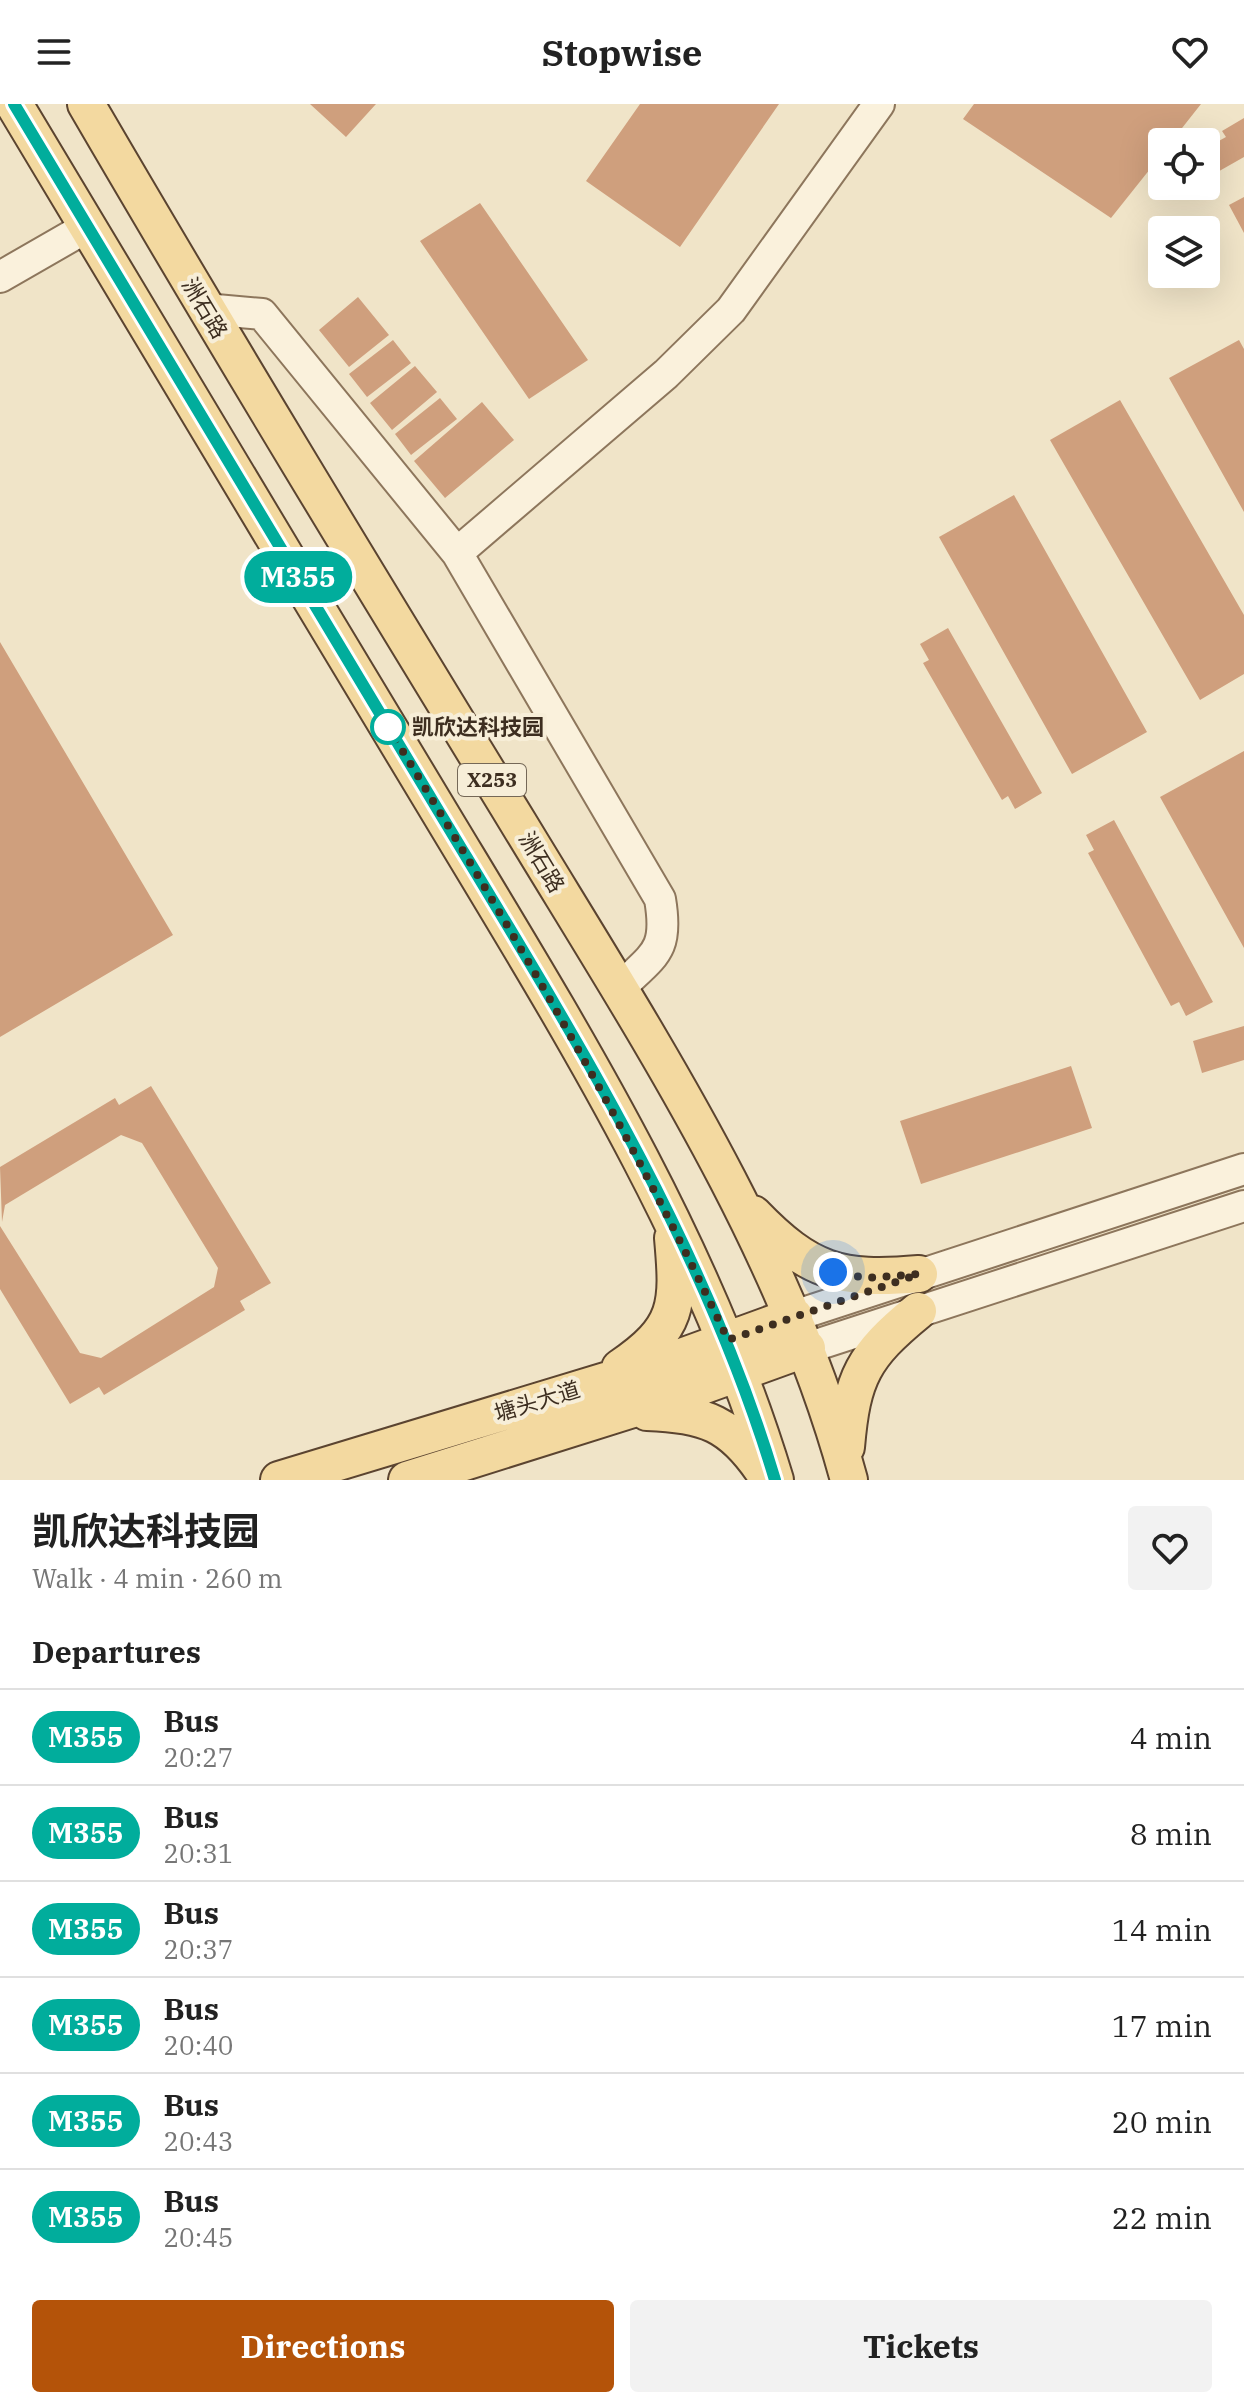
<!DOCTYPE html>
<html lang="en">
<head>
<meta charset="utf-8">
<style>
  :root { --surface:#fff; --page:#f2f2f2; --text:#222; --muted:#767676; --line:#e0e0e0; --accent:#b45309 }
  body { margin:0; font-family:"IBM Plex Serif","Noto Sans SC",serif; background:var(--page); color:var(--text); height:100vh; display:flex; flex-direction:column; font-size:30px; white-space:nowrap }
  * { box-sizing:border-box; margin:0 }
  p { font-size:26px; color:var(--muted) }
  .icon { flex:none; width:44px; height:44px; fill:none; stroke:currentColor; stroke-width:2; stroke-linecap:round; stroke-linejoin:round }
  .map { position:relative; height:1376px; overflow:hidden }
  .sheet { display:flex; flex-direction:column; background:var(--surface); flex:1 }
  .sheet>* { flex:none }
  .badge { padding:0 16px; border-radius:26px; font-size:28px; line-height:52px }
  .tools { position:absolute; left:1148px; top:24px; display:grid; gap:16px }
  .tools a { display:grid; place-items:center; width:72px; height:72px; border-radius:8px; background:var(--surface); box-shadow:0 8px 32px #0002; font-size:40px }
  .you { position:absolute; width:40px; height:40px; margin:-20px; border:6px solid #fff; border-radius:50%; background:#1a73e8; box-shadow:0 0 0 12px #1a73e833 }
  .map>.badge { position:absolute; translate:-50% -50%; box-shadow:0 0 0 4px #fff }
  h2 { padding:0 32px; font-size:30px; line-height:72px }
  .round { display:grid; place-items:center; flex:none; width:84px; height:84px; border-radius:8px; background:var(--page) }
  .summary { display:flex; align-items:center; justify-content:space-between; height:136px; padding:0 32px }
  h1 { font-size:38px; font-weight:700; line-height:60px }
  .button { display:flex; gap:16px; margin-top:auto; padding:16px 32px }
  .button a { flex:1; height:92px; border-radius:8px; background:var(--accent); color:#fff; font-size:32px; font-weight:700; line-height:92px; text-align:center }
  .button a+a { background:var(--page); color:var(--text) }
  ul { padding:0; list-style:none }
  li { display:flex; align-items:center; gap:24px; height:96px; padding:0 32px; border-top:2px solid var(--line) }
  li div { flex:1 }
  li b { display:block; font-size:30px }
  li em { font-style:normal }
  li .badge { min-width:88px; font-weight:700; text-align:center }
  header { display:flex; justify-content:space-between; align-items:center; height:104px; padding:0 32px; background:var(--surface); font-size:36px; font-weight:700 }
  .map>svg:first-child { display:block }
</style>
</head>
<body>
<header><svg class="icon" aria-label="menu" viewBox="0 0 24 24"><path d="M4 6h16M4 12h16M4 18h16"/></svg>Stopwise<svg class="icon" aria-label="heart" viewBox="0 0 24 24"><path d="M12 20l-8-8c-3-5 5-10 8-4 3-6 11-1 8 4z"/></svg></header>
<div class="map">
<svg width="1244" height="1376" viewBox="0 0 1244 1376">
  <rect width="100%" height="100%" fill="#f0e4c8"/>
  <!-- building -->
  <path fill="#cf9f7d" d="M 310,0 L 376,0 L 346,33 Z
    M 640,0 L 779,0 L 680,143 L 586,77 Z
    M 974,0 L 1201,0 L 1171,38 L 1162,38 L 1162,50 L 1111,114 L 963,15 Z
    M 1244,14 L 1244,53 L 1207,74 L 1206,44 L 1226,33 L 1222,27 Z
    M 1244,93 L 1244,129 L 1229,101 Z
    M 480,99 L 588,256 L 529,295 L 420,137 Z
    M 358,193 L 389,231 L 349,263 L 319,226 Z
    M 393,236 L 411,259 L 367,293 L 349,270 Z
    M 1239,236 L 1244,245 L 1244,408 L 1169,274 Z
    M 415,262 L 437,288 L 392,326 L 370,299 Z
    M 440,294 L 457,315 L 411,351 L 395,330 Z
    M 1120,296 L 1244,511 L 1244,570 L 1200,596 L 1050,336 Z
    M 482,298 L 514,336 L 445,394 L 414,357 Z
    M 1014,391 L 1147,628 L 1072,670 L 939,433 Z
    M 948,524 L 1042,689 L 1015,705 L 1008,692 L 1002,696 L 923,559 L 929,556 L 920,540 Z
    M 0,538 L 173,831 L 0,933 Z
    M 1244,647 L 1244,844 L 1160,693 Z
    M 1114,716 L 1213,898 L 1186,912 L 1179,898 L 1171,902 L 1088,749 L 1094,746 L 1086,731 Z
    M 1244,922 L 1244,956 L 1202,969 L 1193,937 Z
    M 1071,962 L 1092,1024 L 921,1080 L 900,1017 Z
    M 151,982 L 271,1179 L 240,1197 L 245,1206 L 104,1291 L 99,1283 L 70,1300 L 0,1185 L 0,1122 L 80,1249 L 101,1254 L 214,1183 L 218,1164 L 142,1039 L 121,1031 L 5,1101 L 2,1118 L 0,1063 L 115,994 L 119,1001 Z"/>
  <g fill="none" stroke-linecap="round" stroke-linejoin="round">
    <!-- minor casing -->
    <g stroke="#8d765c" stroke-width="34">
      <path id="minor" d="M 0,173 L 87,123
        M 205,205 L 262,210 L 457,449 L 660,795 C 669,848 654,850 619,885
        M 457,449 L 666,270 L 731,206 L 879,0
        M 794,1212 L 1244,1065
        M 807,1244 L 1244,1102"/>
    </g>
    <!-- major casing -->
    <g stroke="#5b4430" stroke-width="40">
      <path id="major" d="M 14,0 C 153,234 294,466 434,699 C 565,917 701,1131 775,1376
        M 86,0 C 227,242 373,481 519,720 C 645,928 785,1139 849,1376
        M 753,1110 C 809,1168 840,1177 919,1170
        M 620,1264 C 679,1224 679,1201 673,1134
        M 647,1308 C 705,1310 731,1319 764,1368
        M 846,1343 C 852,1273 863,1252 918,1207
        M 279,1376 L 665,1259 L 794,1212
        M 407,1376 L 674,1292 L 807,1244"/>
    </g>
    <!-- minor -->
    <use href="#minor" stroke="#faf1dc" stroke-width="30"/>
    <!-- major -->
    <use href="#major" stroke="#f3d9a0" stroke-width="36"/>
  </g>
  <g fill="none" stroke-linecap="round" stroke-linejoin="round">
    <!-- line casing -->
    <g stroke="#fff" stroke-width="18">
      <path id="line" d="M 14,0 C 154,237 297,471 438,706 C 567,920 703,1135 775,1376"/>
    </g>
    <!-- line -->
    <use href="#line" stroke="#01ad9c" stroke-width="12"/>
    <!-- walk -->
    <path stroke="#3d2e20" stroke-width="8" stroke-dasharray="0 14.4" d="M 388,623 C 511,824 628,1023 728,1236 L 919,1170 L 867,1174 L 833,1168"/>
  </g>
  <!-- markers -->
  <circle fill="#fff" stroke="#01ad9c" stroke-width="4" cx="388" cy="623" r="16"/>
  <g text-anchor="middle" stroke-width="8" stroke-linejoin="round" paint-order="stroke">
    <!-- shield labels -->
    <rect fill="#f7eed8" stroke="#756857" stroke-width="2" x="458" y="660" width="68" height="32" rx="6"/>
    <g font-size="20" font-weight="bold" fill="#3d2e20">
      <text x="492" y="683">X253</text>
    </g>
    <!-- street labels -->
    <g font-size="22" fill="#3d2e20" stroke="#f7eed8">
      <text transform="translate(205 204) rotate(59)" y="8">洲石路</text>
      <text transform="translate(542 758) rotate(59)" y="8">洲石路</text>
      <text transform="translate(537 1297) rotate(-17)" y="8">塘头大道</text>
    </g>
    <!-- stop labels -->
    <g font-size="22" font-weight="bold" fill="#3d2e20" stroke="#f7eed8" text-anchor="start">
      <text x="412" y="631">凯欣达科技园</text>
    </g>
  </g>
</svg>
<div class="tools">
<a><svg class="icon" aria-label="locate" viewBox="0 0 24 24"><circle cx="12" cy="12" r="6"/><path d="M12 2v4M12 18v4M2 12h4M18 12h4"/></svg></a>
<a><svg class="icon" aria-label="layers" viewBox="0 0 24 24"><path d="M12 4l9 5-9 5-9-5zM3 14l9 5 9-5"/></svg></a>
</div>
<div class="you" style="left:833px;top:1168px"></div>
<b class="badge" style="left:298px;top:473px;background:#01ad9c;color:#fff">M355</b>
</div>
<section class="sheet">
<div class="summary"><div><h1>凯欣达科技园</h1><p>Walk · 4 min · 260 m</p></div><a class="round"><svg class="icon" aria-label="heart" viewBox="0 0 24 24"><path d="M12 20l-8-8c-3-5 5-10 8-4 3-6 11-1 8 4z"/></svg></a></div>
<h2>Departures</h2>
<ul>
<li><span class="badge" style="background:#01ad9c;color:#fff">M355</span><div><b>Bus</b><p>20:27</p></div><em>4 min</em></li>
<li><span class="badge" style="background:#01ad9c;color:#fff">M355</span><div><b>Bus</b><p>20:31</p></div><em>8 min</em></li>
<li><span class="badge" style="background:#01ad9c;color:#fff">M355</span><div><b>Bus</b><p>20:37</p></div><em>14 min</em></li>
<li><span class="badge" style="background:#01ad9c;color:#fff">M355</span><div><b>Bus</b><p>20:40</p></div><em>17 min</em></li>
<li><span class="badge" style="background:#01ad9c;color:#fff">M355</span><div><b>Bus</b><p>20:43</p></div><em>20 min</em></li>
<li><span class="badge" style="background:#01ad9c;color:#fff">M355</span><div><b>Bus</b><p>20:45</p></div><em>22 min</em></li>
</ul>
<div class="button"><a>Directions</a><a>Tickets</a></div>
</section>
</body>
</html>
